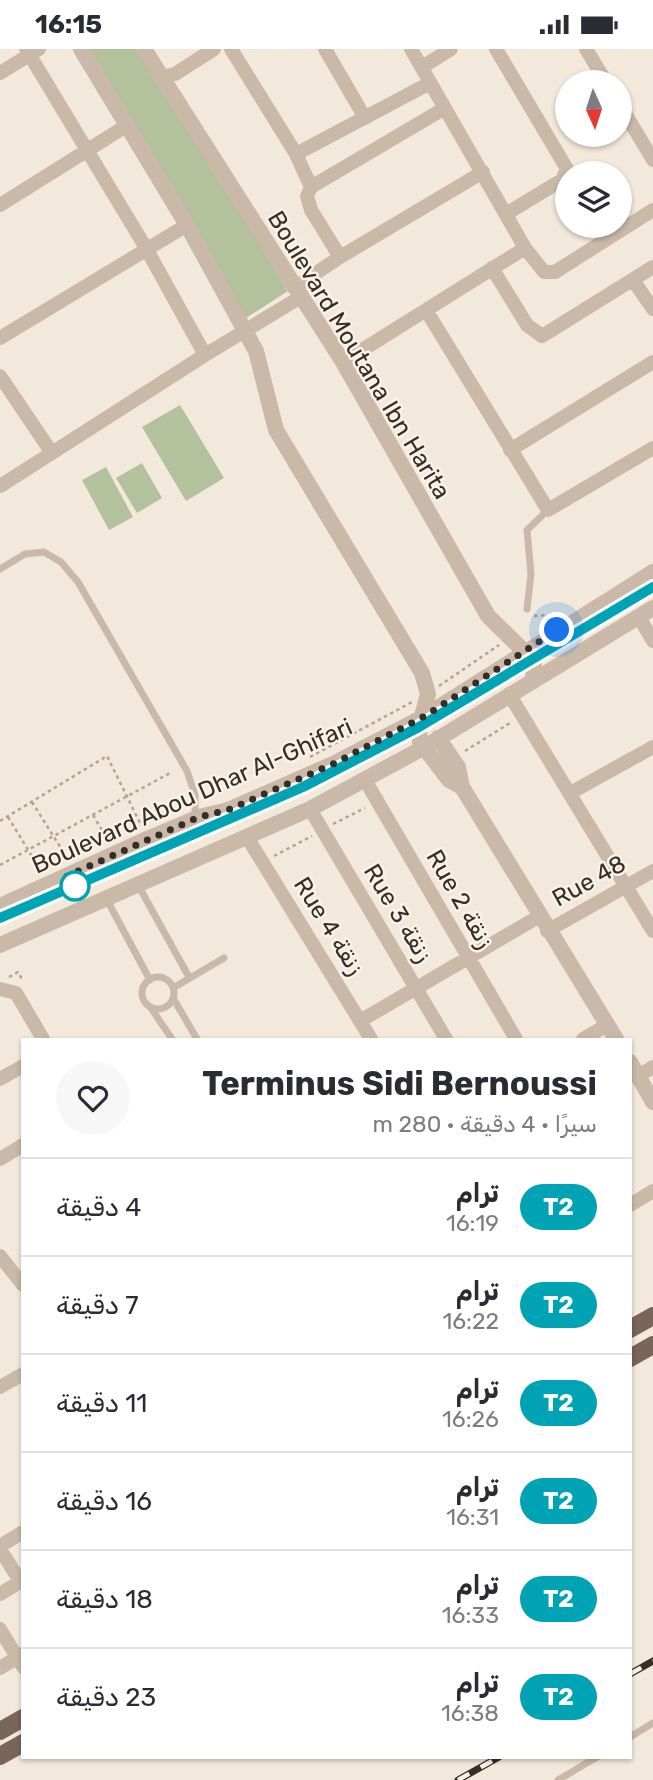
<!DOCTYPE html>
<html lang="ar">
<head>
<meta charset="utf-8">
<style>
  :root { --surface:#fff; --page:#f7f7f7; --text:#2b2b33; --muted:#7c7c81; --line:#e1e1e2 }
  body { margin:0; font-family:Rubik,"Noto Sans Arabic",sans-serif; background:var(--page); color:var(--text); direction:rtl; height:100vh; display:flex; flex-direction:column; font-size:26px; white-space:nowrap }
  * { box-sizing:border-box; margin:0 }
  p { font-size:23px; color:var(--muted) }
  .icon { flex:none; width:38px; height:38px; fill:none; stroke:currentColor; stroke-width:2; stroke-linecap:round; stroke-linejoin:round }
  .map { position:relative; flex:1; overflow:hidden; direction:ltr }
  .drawer { position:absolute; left:21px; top:989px; width:611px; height:721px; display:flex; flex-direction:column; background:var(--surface); border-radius:0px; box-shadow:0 2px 5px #0004; direction:rtl }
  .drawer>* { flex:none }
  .badge { padding:0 14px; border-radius:23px; font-size:24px; line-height:46px }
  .needle { width:46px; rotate:177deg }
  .controls { position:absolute; left:555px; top:21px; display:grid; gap:14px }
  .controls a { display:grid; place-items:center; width:77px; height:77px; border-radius:50%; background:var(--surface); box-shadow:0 2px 5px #0004; font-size:35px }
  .you { position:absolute; width:35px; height:35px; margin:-18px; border:5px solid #fff; border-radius:50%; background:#1a73e8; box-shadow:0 0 0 10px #1a73e833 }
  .map>.badge { position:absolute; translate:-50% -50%; box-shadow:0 0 0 4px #fff }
  .round { display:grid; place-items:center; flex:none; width:74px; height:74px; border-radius:37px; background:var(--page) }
  .head { display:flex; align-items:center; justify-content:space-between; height:119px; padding:0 35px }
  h1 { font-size:33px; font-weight:700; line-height:52px }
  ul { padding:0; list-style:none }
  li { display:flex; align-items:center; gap:21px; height:98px; padding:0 35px; border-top:2px solid var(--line) }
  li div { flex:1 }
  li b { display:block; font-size:26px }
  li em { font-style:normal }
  li .badge { min-width:77px; font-weight:700; text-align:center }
  .status { display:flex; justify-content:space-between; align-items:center; height:49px; padding:0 35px; background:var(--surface); direction:ltr }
  .status svg { height:19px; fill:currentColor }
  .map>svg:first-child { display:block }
</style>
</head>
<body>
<div class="status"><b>16:15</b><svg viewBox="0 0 49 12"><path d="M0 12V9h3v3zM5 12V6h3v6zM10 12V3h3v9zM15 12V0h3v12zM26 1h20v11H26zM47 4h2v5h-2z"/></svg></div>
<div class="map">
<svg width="653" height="1731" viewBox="0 0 653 1731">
  <rect width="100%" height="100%" fill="#f2e9dc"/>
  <!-- green -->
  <path fill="#b3c19c" d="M 82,0 L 143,0 L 288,242 L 243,271 Z
    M 180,356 L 224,429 L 186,452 L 142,378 Z
    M 142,414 L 162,449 L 137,464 L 116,429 Z
    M 106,418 L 133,468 L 109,481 L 82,431 Z"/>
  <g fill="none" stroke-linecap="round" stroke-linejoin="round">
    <!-- path -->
    <path stroke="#b6a392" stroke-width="2.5" stroke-dasharray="3.5 3.5" stroke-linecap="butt" d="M 534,567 L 548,566 L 552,572
      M 439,637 L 499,596
      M 465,702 L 510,674
      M 310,708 L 412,653
      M 32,753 L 69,812
      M 93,766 L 109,793
      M 8,768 L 41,822
      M 0,772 L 107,707 L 141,776
      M 333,775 L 365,759
      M 274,807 L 312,787
      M 0,816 L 172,723
      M 9,928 L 18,923 L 23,932"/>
    <!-- service -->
    <path stroke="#cab9a8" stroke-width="7" d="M 0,520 L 25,505 L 44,503 L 61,513 L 78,533 L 187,722 L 195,746 L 195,767
      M 527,560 L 531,525 L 527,481 L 548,461
      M 138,836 L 189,928
      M 107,851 L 150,931
      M142 944a16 16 0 1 1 32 0a16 16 0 1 1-32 0Z
      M 173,939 L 224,909
      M 173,949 L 197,990
      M 151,959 L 172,990
      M 630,1688 L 653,1674
      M 558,1731 L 597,1708"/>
    <!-- minor -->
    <path stroke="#cab9a8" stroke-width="14" d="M 26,0 L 146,199 L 205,306
      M 231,0 L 296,105 L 311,138 L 307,147 L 311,161 L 340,208
      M 325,0 L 365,69
      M 411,0 L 525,199 L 544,223 L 555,223 L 653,161
      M 496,0 L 567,120 L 562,131 L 506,165
      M 586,0 L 606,33
      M 422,18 L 451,0
      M 0,24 L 39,0
      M 161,28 L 175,25 L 214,0
      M 620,56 L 653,111
      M 296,105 L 430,34
      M 311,138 L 445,59
      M 0,156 L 126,77
      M 492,219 L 527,276 L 542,287 L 653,218
      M 633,231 L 653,260
      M 294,239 L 340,208 L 483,123
      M 426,261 L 548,461 L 653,399
      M 0,289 L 187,176
      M 343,313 L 525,199
      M 0,327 L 52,404
      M 510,401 L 653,313
      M 0,437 L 205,306 L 299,249
      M 639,568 L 653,592
      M 509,645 L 653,882
      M 365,731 L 516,990
      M 572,743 L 653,698
      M 310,760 L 446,990
      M 247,788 L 371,990
      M 547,882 L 653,822
      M 0,940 L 16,944 L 43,990
      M 360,972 L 538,868
      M 583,990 L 607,976
      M 638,1027 L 653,1018
      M 0,1030 L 23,1017
      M 0,1110 L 23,1096
      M 630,1156 L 653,1142
      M 0,1207 L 23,1236
      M 0,1338 L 23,1325
      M 0,1497 L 23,1483
      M 0,1500 L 20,1532
      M 0,1545 L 23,1531
      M 0,1580 L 23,1618
      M 0,1619 L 23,1605"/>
    <!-- tertiary -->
    <path stroke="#cab9a8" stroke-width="16" d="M 81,0 L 187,176 L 256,302 L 276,381 L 422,624 L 428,645 L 419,678 L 420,693 L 449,731 L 462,738
      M 144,0 L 343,313 L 488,567 L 534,612 L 533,632
      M 438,689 L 458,718 L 462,738 L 616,990
      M 0,857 L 147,790 L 199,768 L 228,761 L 333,715 L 425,667 L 653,523
      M 0,896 L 310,760 L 423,699 L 653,559
      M 630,1013 L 653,1053"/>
    <!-- primary -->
    <path stroke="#796559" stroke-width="18" d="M 630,1280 L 653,1267
      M 630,1309 L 653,1296
      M 0,1682 L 23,1669
      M 0,1707 L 23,1694"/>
    <!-- tram -->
    <path stroke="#372d28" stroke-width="2" d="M 0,869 L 303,738 L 419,678 L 653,538"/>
    <!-- rail casing -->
    <g stroke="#372d28" stroke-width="7">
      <path id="rail" d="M 630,1625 L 653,1612
        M 458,1731 L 499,1708"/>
    </g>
    <!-- rail -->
    <use href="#rail" stroke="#faf2e8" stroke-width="4.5" stroke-dasharray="13" stroke-linecap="butt"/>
  </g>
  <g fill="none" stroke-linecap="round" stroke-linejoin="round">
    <!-- line casing -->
    <g stroke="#fff" stroke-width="16">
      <path id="line" d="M 0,869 L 303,738 L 419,678 L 653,538"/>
    </g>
    <!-- line -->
    <use href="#line" stroke="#00a3b4" stroke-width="10"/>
    <!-- walk -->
    <path stroke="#372d28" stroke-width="7" stroke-dasharray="0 12.6" d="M 75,837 L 67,827 L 199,768 L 228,761 L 333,715 L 425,667 L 557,581"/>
  </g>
  <!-- markers -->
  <circle fill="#fff" stroke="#00a3b4" stroke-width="3.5" cx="75" cy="837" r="14"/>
  <g text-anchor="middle" stroke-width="5" stroke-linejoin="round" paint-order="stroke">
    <!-- street labels -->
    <g font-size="24" fill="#372d28" stroke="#faf2e8">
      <text transform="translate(359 306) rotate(59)" y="8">Boulevard Moutana Ibn Harita</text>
      <text transform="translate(192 747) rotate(-24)" y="8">Boulevard Abou Dhar Al-Ghifari</text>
      <text transform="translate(589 832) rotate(-29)" y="8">Rue 48</text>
      <text transform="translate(460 850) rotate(60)" y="8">Rue 2 زنقة</text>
      <text transform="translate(398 864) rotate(59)" y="8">Rue 3 زنقة</text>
      <text transform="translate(329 877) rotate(58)" y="8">Rue 4 زنقة</text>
    </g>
  </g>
</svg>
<div class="controls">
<a><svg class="needle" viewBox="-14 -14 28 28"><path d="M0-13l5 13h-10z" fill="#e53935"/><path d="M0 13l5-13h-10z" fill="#7c7c81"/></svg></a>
<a><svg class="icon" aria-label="layers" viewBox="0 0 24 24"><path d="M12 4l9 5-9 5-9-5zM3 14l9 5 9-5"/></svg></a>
</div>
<div class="you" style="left:557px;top:581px"></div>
<section class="drawer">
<div class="head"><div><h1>Terminus Sidi Bernoussi</h1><p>سيرًا · 4 دقيقة · 280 m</p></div><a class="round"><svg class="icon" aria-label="heart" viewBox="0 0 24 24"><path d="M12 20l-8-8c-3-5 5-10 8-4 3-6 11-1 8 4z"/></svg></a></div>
<ul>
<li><span class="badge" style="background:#00a3b4;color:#fff">T2</span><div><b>ترام</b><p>16:19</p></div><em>4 دقيقة</em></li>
<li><span class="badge" style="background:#00a3b4;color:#fff">T2</span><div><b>ترام</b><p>16:22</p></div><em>7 دقيقة</em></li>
<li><span class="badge" style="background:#00a3b4;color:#fff">T2</span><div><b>ترام</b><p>16:26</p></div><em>11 دقيقة</em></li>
<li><span class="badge" style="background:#00a3b4;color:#fff">T2</span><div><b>ترام</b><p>16:31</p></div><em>16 دقيقة</em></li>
<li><span class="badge" style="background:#00a3b4;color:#fff">T2</span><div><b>ترام</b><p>16:33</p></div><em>18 دقيقة</em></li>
<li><span class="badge" style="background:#00a3b4;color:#fff">T2</span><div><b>ترام</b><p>16:38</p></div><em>23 دقيقة</em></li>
</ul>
</section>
</div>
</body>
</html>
